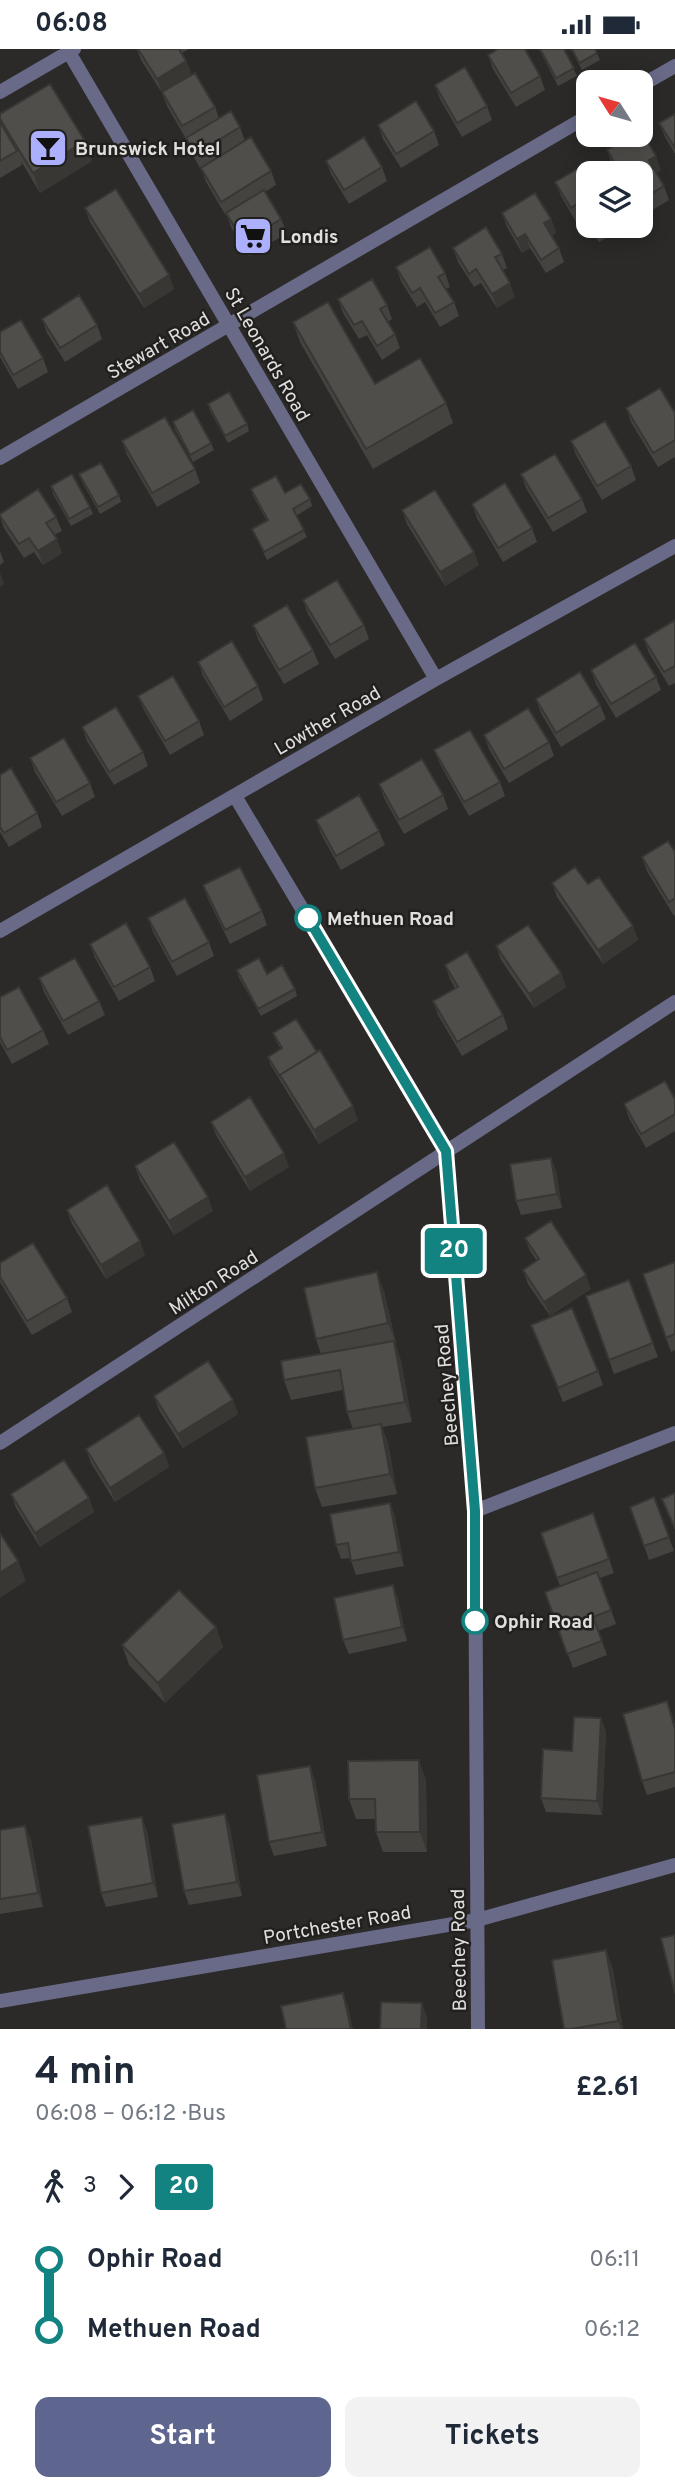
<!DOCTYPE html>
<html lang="en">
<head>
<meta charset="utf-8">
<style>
  :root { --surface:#fff; --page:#f2f2f3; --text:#1f2937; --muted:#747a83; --accent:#5e658f }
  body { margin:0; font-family:Overpass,sans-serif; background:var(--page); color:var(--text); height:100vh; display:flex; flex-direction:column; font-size:26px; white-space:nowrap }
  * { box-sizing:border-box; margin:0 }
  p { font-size:23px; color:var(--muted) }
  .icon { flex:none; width:38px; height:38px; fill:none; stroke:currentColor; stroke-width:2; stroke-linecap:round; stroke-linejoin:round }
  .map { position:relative; height:1980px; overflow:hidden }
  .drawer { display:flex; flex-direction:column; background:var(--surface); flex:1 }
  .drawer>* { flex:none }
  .badge { padding:0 14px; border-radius:5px; font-size:24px; line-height:46px }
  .needle { width:46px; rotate:307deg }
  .fabs { position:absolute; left:576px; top:21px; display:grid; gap:14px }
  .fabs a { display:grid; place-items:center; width:77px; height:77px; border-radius:14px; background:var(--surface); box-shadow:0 4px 18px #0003; font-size:35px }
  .map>.badge { position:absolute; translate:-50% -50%; box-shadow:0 0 0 4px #fff }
  .legs { display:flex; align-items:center; gap:10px; height:77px; padding:0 35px; font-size:23px }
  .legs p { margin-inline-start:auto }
  .head { display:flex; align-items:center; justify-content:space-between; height:119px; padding:0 35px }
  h1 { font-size:38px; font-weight:700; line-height:52px }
  .primary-button { display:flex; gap:14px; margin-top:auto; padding:14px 35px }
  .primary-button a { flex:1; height:80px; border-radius:14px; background:var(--accent); color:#fff; font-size:28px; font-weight:700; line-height:80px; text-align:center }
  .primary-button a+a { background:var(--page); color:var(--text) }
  ul { padding:0 35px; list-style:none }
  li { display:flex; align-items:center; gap:24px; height:70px; font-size:26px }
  li i { display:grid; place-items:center; width:10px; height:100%; margin:0 9px; background:currentColor }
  li i::after { content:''; width:18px; height:18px; margin:-9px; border:5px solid; border-radius:50%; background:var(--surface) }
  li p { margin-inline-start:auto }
  li:first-child i { background:linear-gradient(#0000 50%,currentColor 0) }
  li:last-child i { background:linear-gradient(currentColor 50%,#0000 0) }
  .status { display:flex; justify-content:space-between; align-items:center; height:49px; padding:0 35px; background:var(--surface); direction:ltr }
  .status svg { height:19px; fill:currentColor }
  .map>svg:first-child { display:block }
</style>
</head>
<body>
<div class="status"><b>06:08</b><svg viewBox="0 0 49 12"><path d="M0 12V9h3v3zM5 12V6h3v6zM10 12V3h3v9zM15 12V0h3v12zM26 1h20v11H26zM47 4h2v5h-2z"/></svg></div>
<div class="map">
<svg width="675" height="1980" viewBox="0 0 675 1980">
  <rect width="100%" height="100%" fill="#2b2a28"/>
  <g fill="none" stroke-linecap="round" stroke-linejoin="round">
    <!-- minor -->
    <path stroke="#686a87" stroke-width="14" d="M 67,0 L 436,630
      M 640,37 L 675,17
      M 0,43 L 74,0
      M 0,409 L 588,67
      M 235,747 L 446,1102 L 475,1462 L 478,1980
      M 0,882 L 436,630 L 675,497
      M 0,1394 L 675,953
      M 475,1462 L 675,1384
      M 0,1952 L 477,1871 L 675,1816"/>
  </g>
  <!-- wall -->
  <path fill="#454340" d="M 137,0 L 189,0 L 182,4 L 186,12 L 192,26 L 215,58 L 219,69 L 240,78 L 245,92 L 271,122 L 276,136 L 265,143 L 281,170 L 287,184 L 249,207 L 231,178 L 227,166 L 226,167 L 206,133 L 201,119 L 231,100 L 200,119 L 191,103 L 186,90 L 167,57 L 162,44 L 141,11 Z
    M 539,0 L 564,0 L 577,27 L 558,37 Z
    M 571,0 L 595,0 L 600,11 L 582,21 Z
    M 488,6 L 540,27 L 545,41 L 516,58 L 493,20 Z
    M 435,36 L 487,57 L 492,71 L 462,88 L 440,50 Z
    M 0,65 L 92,112 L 40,144 L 21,112 L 22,116 L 0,129 Z
    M 675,65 L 675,105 L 665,88 L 659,74 Z
    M 378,76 L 434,82 L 439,96 L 401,119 L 383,90 Z
    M 607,101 L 661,121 L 657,124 L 664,137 L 669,151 L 651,162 L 640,145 L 640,124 L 617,124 L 612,115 Z
    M 326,112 L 382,118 L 387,132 L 349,155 L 331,125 Z
    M 588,124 L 588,174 L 584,168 L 576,173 L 561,147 L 555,133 Z
    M 85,159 L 169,226 L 174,240 L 144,259 L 90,173 Z
    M 502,164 L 551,170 L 556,184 L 551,187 L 559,199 L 564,213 L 546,224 L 530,199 L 522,204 L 507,178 Z
    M 589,177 L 616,177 L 618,182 L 599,193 Z
    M 453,199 L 502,205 L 507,219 L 502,221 L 515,248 L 497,259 L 481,234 L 474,238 L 458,213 Z
    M 396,218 L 445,224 L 450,238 L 446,240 L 454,253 L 459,267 L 440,278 L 425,253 L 417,258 L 401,232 Z
    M 338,250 L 387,256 L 392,270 L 388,273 L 395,285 L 400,299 L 382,311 L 367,286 L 359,290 L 343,264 Z
    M 42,270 L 97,276 L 102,290 L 65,313 L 47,284 Z
    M 293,273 L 375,335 L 446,354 L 453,374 L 373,420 L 300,293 Z
    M 0,283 L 43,309 L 48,323 L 18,340 L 0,308 Z
    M 208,355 L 247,375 L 249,382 L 228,394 L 210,362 Z
    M 626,359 L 675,364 L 675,408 L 658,418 L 631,373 Z
    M 173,373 L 211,394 L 214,401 L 193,413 L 175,381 Z
    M 122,392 L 195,420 L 200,434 L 157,458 L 127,406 Z
    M 571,392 L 631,417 L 636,431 L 602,451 L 576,406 Z
    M 79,425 L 119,446 L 121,453 L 100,465 L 82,433 Z
    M 521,425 L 582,450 L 587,463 L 553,483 L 526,439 Z
    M 51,437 L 90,458 L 93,465 L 71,477 L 53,445 Z
    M 251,440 L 285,444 L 310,450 L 312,457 L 296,467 L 307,488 L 267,511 L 252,480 L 267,472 L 253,447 Z
    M 472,455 L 532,479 L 537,493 L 503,513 L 477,469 Z
    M 402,461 L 479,516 L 445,537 L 407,475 Z
    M 0,465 L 56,468 L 62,482 L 54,486 L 62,504 L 43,516 L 34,503 L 24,509 L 4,479 L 0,468 Z
    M 0,502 L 4,513 L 0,516 Z
    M 303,551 L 364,576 L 369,590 L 335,610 L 308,565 Z
    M 675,571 L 675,634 L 669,637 L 649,604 L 644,590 Z
    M 253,576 L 313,601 L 319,615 L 284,635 L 258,590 Z
    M 198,613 L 258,637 L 263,651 L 230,672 L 203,627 Z
    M 591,621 L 656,628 L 661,641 L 616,669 L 596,635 Z
    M 138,647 L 199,672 L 204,686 L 170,706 L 144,661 Z
    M 536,650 L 600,656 L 606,670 L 561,698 L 541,664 Z
    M 82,678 L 143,703 L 148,717 L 114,736 L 87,692 Z
    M 484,686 L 549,693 L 554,707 L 509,734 L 489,700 Z
    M 434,701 L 500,733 L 505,747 L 469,767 L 440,715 Z
    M 30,709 L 90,734 L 95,748 L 62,767 L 35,723 Z
    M 0,726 L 37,764 L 42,778 L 9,798 L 0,783 Z
    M 379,735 L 443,746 L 448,760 L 404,785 L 384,749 Z
    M 316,771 L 379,782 L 385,796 L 341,821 L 321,785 Z
    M 675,803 L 675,866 L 674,867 L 647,822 L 642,808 Z
    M 552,834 L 588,835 L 633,877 L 638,891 L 603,915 L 557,848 Z
    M 203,836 L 262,862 L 267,876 L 230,895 L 208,850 Z
    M 148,869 L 209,893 L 214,907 L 177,927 L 153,883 Z
    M 90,895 L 150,918 L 155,932 L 119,952 L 95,909 Z
    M 496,897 L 561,924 L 566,938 L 534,959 L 501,911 Z
    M 445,916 L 503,966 L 508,980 L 462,1007 L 438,966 L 433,952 L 455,939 L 450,930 Z
    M 237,921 L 267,925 L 295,940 L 297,947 L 261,967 L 239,929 Z
    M 39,929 L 99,952 L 105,966 L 68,986 L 44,943 Z
    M 0,948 L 43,981 L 49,995 L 12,1015 L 0,993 Z
    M 273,984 L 358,1071 L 319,1095 L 270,1015 L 268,1008 L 281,1000 L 276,992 Z
    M 675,1050 L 675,1082 L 646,1099 L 629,1069 L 624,1055 Z
    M 211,1073 L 289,1118 L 250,1142 L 216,1086 Z
    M 551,1109 L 556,1122 L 562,1159 L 521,1166 L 516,1152 Z
    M 135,1117 L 213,1162 L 174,1186 L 140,1131 Z
    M 67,1161 L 145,1206 L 106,1230 L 72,1175 Z
    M 525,1189 L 591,1240 L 550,1267 L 528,1235 L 523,1221 L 537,1212 L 530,1202 Z
    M 675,1213 L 675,1301 L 671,1303 L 643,1225 Z
    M 0,1214 L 67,1249 L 72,1263 L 32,1286 L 0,1233 Z
    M 629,1231 L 658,1308 L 614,1325 L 586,1247 Z
    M 384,1242 L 396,1294 L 395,1294 L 401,1312 L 412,1373 L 382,1378 L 388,1394 L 397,1445 L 322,1458 L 315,1439 L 353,1380 L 347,1363 L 343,1341 L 291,1351 L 284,1331 L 321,1305 L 316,1290 Z
    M 531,1276 L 598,1322 L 603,1336 L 563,1353 Z
    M 154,1347 L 233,1351 L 238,1365 L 183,1399 L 159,1361 Z
    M 86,1400 L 164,1404 L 169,1418 L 115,1453 L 91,1414 Z
    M 11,1445 L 89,1449 L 94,1463 L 40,1498 L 16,1459 Z
    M 654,1448 L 674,1502 L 649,1511 L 630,1458 Z
    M 390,1454 L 395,1468 L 404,1517 L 356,1526 L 350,1509 L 341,1510 L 336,1496 Z
    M 593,1464 L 614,1524 L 600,1529 L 616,1575 L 598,1582 L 607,1606 L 573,1619 L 545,1543 L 560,1537 L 541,1484 Z
    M 393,1536 L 398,1550 L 407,1592 L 349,1605 L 343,1591 Z
    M 216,1578 L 223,1598 L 165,1654 L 129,1616 L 122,1596 Z
    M 667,1652 L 675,1676 L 675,1738 L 647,1746 L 642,1732 Z
    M 601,1669 L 606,1683 L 602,1766 L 546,1763 L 541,1749 L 572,1702 Z
    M 315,1731 L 327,1797 L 274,1807 L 269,1793 Z
    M 426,1731 L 427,1803 L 383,1803 L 376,1783 L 375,1770 L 356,1770 L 349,1750 Z
    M 225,1765 L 230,1779 L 242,1847 L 189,1856 L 184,1842 Z
    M 142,1768 L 147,1782 L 158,1848 L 106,1858 L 101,1844 Z
    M 25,1777 L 31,1791 L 43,1858 L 0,1865 L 0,1781 Z
    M 606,1901 L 613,1921 L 623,1980 L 564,1980 Z"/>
  <!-- shaded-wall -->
  <path fill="#383734" d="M 186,12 L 192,26 L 162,44 L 157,30 Z
    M 85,92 L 92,112 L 40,144 L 33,124 Z
    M 656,107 L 661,121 L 654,125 L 649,111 Z
    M 551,170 L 556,184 L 549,188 L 544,174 Z
    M 525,185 L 530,199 L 522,204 L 517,190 Z
    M 169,226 L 174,240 L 144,259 L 139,245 Z
    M 510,234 L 515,248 L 497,259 L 492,245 Z
    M 57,490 L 62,504 L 43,516 L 38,502 Z
    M 474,503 L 479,516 L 445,537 L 440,523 Z
    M 0,524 L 4,535 L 0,538 Z
    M 633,877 L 638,891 L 603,915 L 598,901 Z
    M 561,924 L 566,938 L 534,959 L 529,945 Z
    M 353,1057 L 358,1071 L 319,1095 L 314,1081 Z
    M 284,1104 L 289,1118 L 250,1142 L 245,1128 Z
    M 551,1109 L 556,1122 L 562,1159 L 557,1145 Z
    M 208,1148 L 213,1162 L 174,1186 L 169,1172 Z
    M 140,1192 L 145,1206 L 106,1230 L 101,1216 Z
    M 377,1223 L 384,1242 L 396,1294 L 388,1274 Z
    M 586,1226 L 591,1240 L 550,1267 L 544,1253 Z
    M 394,1292 L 401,1312 L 412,1373 L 405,1353 Z
    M 233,1351 L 238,1365 L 183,1399 L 178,1385 Z
    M 381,1375 L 388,1394 L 397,1445 L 390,1425 Z
    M 164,1404 L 169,1418 L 115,1453 L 110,1439 Z
    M 89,1449 L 94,1463 L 40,1498 L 35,1484 Z
    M 390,1454 L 395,1468 L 404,1517 L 399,1503 Z
    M 18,1512 L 26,1532 L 0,1549 L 0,1524 Z
    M 393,1536 L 398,1550 L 407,1592 L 402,1578 Z
    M 216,1578 L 223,1598 L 165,1654 L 158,1634 Z
    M 601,1669 L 606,1683 L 602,1766 L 597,1752 Z
    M 419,1711 L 426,1731 L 427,1803 L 420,1783 Z
    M 310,1717 L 315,1731 L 327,1797 L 322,1783 Z
    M 225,1765 L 230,1779 L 242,1847 L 237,1833 Z
    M 142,1768 L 147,1782 L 158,1848 L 153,1834 Z
    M 25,1777 L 31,1791 L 43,1858 L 38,1844 Z
    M 606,1901 L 613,1921 L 623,1980 L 621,1980 L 618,1972 Z
    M 343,1944 L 348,1957 L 353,1980 L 351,1980 Z
    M 422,1954 L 427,1968 L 427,1980 L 421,1980 Z"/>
  <!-- building -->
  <path fill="#504e4b" stroke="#383734" stroke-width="2" d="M 138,0 L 179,0 L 186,12 L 157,30 Z
    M 498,0 L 525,0 L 540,27 L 511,44 L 488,6 Z
    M 540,0 L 564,0 L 574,19 L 556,29 Z
    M 572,0 L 595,0 L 597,4 L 579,14 Z
    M 465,18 L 487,57 L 457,74 L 435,36 Z
    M 195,24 L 215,58 L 182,77 L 162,43 Z
    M 50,35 L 85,92 L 33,124 L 0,70 L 0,65 Z
    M 416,52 L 434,82 L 396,105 L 378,76 Z
    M 231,62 L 240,78 L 195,105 L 186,89 Z
    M 675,65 L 675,99 L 659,74 Z
    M 0,73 L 17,102 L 0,112 Z
    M 641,81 L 656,107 L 649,111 L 664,137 L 646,148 L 640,139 L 640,124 L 632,124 L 631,123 L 628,124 L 621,124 L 607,101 L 633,86 L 640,86 Z
    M 251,88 L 271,122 L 221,153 L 201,119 Z
    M 364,88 L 382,118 L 344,141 L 326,112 Z
    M 589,113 L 596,124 L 588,124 L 588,169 L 579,154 L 571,159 L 555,133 Z
    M 116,140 L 169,226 L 139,245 L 85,159 Z
    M 264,141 L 281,170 L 244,193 L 226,164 Z
    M 535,144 L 551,170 L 544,174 L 559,199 L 541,211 L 525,185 L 517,190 L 502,164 Z
    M 486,178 L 502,205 L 495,208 L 510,234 L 492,245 L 476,220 L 469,225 L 453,199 Z
    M 430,198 L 445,224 L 438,228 L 454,253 L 435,264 L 420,239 L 412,244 L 396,218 Z
    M 372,230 L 387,256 L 380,260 L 395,285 L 377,297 L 362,272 L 354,276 L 338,250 Z
    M 79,246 L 97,276 L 60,299 L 42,270 Z
    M 328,253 L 375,335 L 420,309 L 446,354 L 366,400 L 293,273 Z
    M 21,271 L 43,309 L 13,326 L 0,303 L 0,283 Z
    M 660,339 L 675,364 L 675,391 L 653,404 L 626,359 Z
    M 229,343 L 247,375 L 225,387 L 208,355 Z
    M 193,361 L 211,394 L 190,406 L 173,373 Z
    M 165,368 L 195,420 L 152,444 L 122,392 Z
    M 605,372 L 631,417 L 597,437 L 571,392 Z
    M 555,405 L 582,450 L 548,469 L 521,425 Z
    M 101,414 L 119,446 L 98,458 L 79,425 Z
    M 72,425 L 90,458 L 69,470 L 51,437 Z
    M 276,427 L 285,444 L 301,435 L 310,450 L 293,460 L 304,481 L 264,503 L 252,480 L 268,471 L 251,440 Z
    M 505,434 L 532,479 L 498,499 L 472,455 Z
    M 38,440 L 56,468 L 46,474 L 57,490 L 38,502 L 29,489 L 19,495 L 0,467 L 0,465 Z
    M 435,441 L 474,503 L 440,523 L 402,461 Z
    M 337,531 L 364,576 L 330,596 L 303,551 Z
    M 287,556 L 313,601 L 279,621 L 253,576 Z
    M 675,571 L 675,617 L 664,623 L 644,590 Z
    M 232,592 L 258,637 L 224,658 L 198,613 Z
    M 635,594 L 656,628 L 611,655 L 591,621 Z
    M 580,623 L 600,656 L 556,684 L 536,650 Z
    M 173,627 L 199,672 L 165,692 L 138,647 Z
    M 116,658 L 143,703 L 109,723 L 82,678 Z
    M 528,659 L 549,693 L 504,720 L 484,686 Z
    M 470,681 L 500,733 L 464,753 L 434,701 Z
    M 64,689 L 90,734 L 56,753 L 30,709 Z
    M 422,710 L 443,746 L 399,771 L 379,735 Z
    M 11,719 L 37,764 L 4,784 L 0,778 L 0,726 Z
    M 359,746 L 379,782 L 336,807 L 316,771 Z
    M 668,792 L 675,803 L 675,849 L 669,853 L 642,808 Z
    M 240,818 L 262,862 L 225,881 L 203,836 Z
    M 575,818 L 588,835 L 599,828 L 633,877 L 598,901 L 552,834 Z
    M 185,849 L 209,893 L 172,913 L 148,869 Z
    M 126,874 L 150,918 L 114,938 L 90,895 Z
    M 528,876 L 561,924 L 529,945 L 496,897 Z
    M 467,903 L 503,966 L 457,993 L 433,952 L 458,938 L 445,916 Z
    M 75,909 L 99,952 L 63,972 L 39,929 Z
    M 259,909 L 267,925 L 282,916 L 295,940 L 258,960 L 237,921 Z
    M 19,938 L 43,981 L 7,1001 L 0,988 L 0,948 Z
    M 296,970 L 317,1003 L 280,1026 L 281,1029 L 268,1008 L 282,999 L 273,984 Z
    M 320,1001 L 353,1057 L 314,1081 L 280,1026 Z
    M 665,1032 L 675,1050 L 675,1065 L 641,1085 L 624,1055 Z
    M 250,1048 L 284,1104 L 245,1128 L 211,1073 Z
    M 174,1093 L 208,1148 L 169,1172 L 135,1117 Z
    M 551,1109 L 557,1145 L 516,1152 L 510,1115 Z
    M 107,1136 L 140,1192 L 101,1216 L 67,1161 Z
    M 551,1172 L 586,1226 L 544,1253 L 523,1221 L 539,1210 L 525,1189 Z
    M 33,1194 L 67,1249 L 27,1272 L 0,1228 L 0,1214 Z
    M 675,1213 L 675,1285 L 666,1289 L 643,1225 Z
    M 377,1223 L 388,1274 L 316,1290 L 304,1239 Z
    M 629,1231 L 653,1294 L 609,1311 L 586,1247 Z
    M 572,1259 L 598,1322 L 558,1339 L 531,1276 Z
    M 394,1292 L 405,1353 L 347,1363 L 340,1321 L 284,1331 L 281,1312 Z
    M 208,1312 L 233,1351 L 178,1385 L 154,1347 Z
    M 139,1366 L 164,1404 L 110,1439 L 86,1400 Z
    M 381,1375 L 390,1425 L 315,1439 L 306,1388 Z
    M 64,1411 L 89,1449 L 35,1484 L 11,1445 Z
    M 675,1444 L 675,1480 L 662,1450 Z
    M 654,1448 L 669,1488 L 644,1497 L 630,1458 Z
    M 390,1454 L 399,1503 L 351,1512 L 348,1494 L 336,1496 L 330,1465 Z
    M 593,1464 L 609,1510 L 557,1529 L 541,1484 Z
    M 0,1484 L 18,1512 L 0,1524 Z
    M 597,1523 L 611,1561 L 593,1568 L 602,1592 L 567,1605 L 545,1543 Z
    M 393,1536 L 402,1578 L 343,1591 L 334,1549 Z
    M 179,1541 L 216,1578 L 158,1634 L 122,1596 Z
    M 667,1652 L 675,1680 L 675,1723 L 642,1732 L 623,1665 Z
    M 574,1668 L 601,1669 L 597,1752 L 541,1749 L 543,1700 L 572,1702 Z
    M 419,1711 L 420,1783 L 376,1783 L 375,1750 L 349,1750 L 348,1712 Z
    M 310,1717 L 322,1783 L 269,1793 L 257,1726 Z
    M 225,1765 L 237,1833 L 184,1842 L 172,1775 Z
    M 142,1768 L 153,1834 L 101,1844 L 88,1777 Z
    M 25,1777 L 38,1844 L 0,1850 L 0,1781 Z
    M 675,1886 L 675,1945 L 661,1889 Z
    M 606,1901 L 618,1972 L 571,1980 L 564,1980 L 552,1911 Z
    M 343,1944 L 351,1980 L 286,1980 L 281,1957 Z
    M 381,1953 L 422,1954 L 421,1980 L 380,1980 Z"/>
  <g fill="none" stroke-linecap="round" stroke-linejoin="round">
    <!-- line-1 casing -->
    <g stroke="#fff" stroke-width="16">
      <path id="line-1" d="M 308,869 L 446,1102 L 475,1462 L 475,1572"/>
    </g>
    <!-- line-1 -->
    <use href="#line-1" stroke="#128380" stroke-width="10"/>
  </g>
  <!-- icons -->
  <defs>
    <g id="bar-square" transform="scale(2.0125)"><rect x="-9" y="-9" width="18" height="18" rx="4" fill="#acaffb" stroke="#22201e"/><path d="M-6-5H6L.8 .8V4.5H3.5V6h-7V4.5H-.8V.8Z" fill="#111"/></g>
    <g id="supermarket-square" transform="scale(2.0125)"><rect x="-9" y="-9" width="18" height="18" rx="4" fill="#acaffb" stroke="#22201e"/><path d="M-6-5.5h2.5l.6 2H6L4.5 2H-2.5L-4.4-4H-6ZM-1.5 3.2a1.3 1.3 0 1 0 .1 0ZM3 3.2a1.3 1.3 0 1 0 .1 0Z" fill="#111"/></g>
  </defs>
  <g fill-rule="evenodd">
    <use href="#bar-square" x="48" y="99"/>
    <use href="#supermarket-square" x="253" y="187"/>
  </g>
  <!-- markers -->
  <g fill="#fff" stroke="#128380" stroke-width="3.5">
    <circle cx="308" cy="869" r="12"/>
    <circle cx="475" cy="1572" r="12"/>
  </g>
  <g text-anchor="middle" stroke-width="5" stroke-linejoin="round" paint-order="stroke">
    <!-- poi labels -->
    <g font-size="19" font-weight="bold" fill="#e0dfde" stroke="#22201e" text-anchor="start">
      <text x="75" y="106">Brunswick Hotel</text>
      <text x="280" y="194">Londis</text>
    </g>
    <!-- street labels -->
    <g font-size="19" fill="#e0dfde" stroke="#22201e">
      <text transform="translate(158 296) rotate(-30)" y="7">Stewart Road</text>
      <text transform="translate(268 305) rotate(60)" y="7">St Leonards Road</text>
      <text transform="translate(327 671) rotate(-30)" y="7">Lowther Road</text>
      <text transform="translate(213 1233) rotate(-33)" y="7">Milton Road</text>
      <text transform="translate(446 1336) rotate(-95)" y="7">Beechey Road</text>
      <text transform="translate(337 1875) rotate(-10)" y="7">Portchester Road</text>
      <text transform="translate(458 1901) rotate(-91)" y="7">Beechey Road</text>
    </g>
    <!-- stop labels -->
    <g font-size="19" font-weight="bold" fill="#e0dfde" stroke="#22201e" text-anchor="start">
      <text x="327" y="876">Methuen Road</text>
      <text x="494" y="1579">Ophir Road</text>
    </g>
  </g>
</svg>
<div class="fabs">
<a><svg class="needle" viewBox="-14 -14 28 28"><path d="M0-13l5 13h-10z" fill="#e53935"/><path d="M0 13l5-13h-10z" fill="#747a83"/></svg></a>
<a><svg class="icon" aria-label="layers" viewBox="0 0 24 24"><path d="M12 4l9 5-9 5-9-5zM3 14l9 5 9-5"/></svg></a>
</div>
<b class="badge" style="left:454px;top:1202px;background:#128380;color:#fff">20</b>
</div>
<section class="drawer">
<div class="head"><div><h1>4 min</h1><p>06:08 – 06:12 · Bus</p></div><b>£2.61</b></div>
<div class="legs"><svg class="icon" aria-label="walk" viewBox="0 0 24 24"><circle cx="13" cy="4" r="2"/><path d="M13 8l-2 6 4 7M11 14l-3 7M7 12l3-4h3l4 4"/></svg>3<svg class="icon" aria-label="forward" viewBox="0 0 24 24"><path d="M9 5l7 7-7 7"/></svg><b class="badge" style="background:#128380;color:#fff">20</b></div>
<ul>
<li><i style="color:#128380"></i><b>Ophir Road</b><p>06:11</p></li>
<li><i style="color:#128380"></i><b>Methuen Road</b><p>06:12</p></li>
</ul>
<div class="primary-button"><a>Start</a><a>Tickets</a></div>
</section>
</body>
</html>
